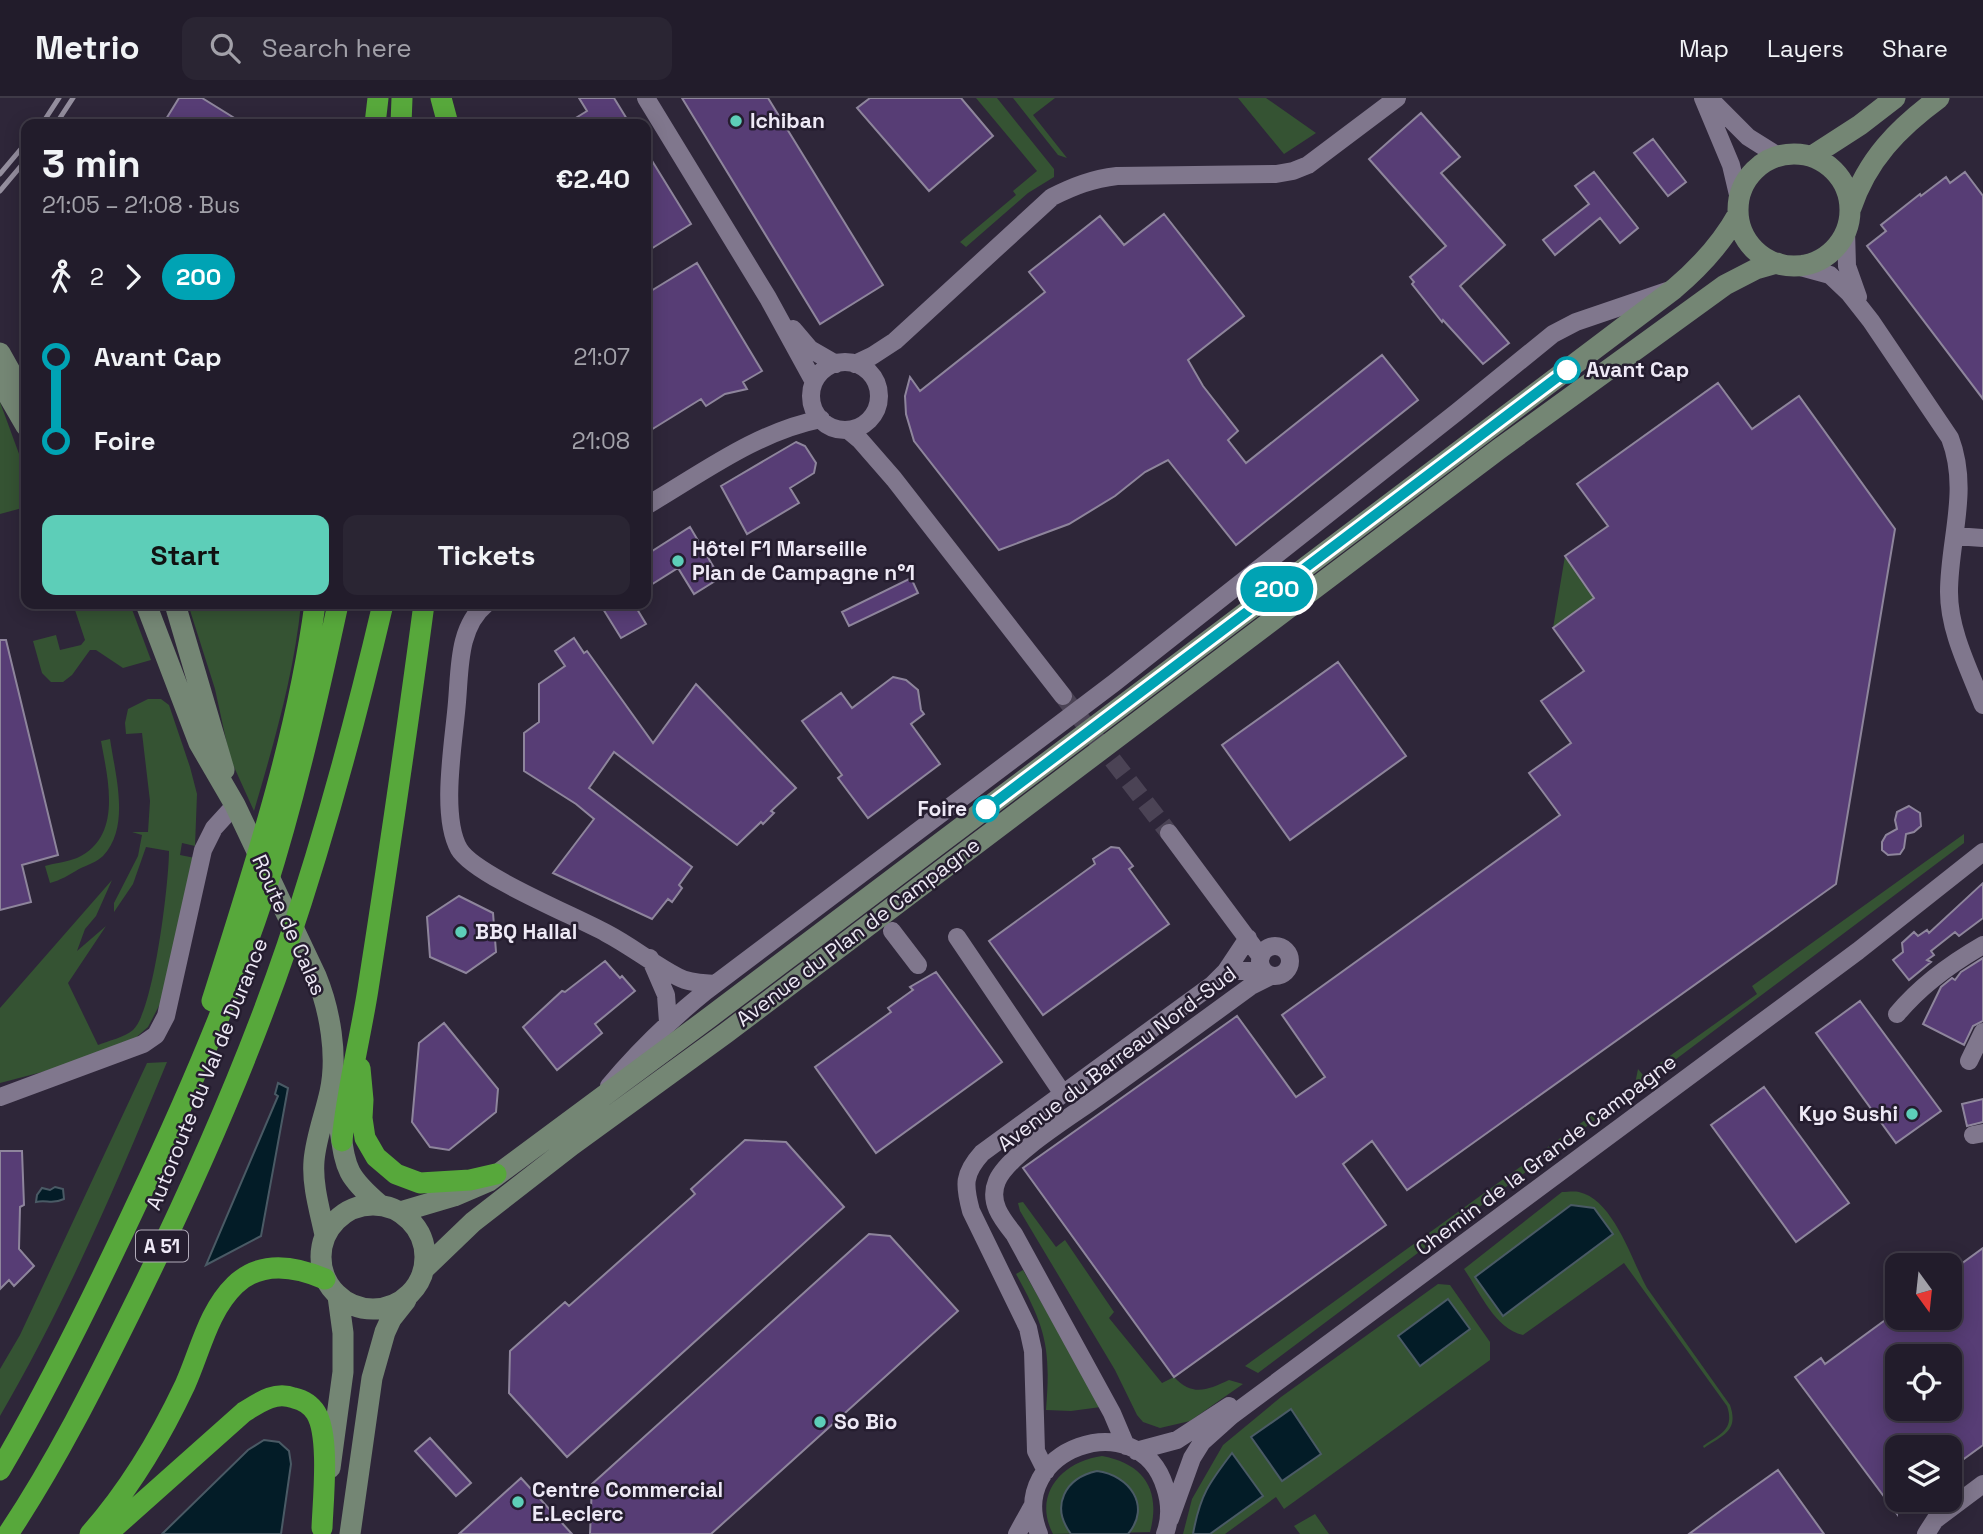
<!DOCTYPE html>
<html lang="en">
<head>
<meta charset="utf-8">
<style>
  :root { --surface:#221c2b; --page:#2a2533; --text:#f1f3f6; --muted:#a2a1a9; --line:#3f3a47; --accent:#5dceb8 }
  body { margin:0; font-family:"Space Grotesk",sans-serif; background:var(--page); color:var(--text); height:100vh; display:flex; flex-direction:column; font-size:26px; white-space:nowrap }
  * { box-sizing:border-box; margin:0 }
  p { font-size:23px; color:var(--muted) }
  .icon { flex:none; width:38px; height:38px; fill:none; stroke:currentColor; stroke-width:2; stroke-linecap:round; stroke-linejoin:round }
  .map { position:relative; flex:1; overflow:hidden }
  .panel { position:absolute; left:21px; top:21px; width:630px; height:490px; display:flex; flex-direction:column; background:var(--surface); border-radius:14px; box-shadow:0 4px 18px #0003,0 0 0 2px var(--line) }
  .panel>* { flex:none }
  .badge { padding:0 14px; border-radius:23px; font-size:24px; line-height:46px }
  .needle { width:46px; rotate:165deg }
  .controls { position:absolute; left:1885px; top:1155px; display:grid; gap:14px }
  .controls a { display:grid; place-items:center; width:77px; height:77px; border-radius:14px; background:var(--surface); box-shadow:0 4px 18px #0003,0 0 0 2px var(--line); font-size:35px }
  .map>.badge { position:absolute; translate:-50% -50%; box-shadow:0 0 0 4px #fff }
  .legs { display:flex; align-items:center; gap:10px; height:77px; padding:0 21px; font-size:23px }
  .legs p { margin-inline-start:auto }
  .headline { display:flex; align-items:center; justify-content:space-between; height:119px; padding:0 21px }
  h1 { font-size:38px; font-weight:600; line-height:52px }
  .cta { display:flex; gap:14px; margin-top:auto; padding:14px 21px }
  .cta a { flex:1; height:80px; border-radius:14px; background:var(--accent); color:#111; font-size:28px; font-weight:600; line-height:80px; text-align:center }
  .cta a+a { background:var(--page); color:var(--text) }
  ul { padding:0 21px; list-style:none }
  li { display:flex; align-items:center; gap:24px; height:84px; font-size:26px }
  li i { display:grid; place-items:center; width:10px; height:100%; margin:0 9px; background:currentColor }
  li i::after { content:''; width:18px; height:18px; margin:-9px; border:5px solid; border-radius:50%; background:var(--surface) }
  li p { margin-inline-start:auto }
  li:first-child i { background:linear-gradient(#0000 50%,currentColor 0) }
  li:last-child i { background:linear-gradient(currentColor 50%,#0000 0) }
  header { display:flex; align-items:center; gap:42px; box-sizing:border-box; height:98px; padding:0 35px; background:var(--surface); border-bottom:2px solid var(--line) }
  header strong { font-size:33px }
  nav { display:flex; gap:38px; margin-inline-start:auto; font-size:24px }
  .search { width:490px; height:63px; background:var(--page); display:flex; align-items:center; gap:18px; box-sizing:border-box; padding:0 24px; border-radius:14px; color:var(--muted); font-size:26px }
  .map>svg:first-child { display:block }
</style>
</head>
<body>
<header>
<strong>Metrio</strong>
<div class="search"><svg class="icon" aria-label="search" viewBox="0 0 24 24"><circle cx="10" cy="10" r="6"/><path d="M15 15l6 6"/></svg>Search here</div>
<nav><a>Map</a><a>Layers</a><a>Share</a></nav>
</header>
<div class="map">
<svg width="1983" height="1436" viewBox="0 0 1983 1436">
  <rect width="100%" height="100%" fill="#2e2639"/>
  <!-- green -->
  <path fill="#355333" d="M 976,0 L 997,0 L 1054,71 L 1054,79 L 1028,95 L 966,149 L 960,144 L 1016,97 L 1013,93 L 1037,73 Z
    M 1013,0 L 1055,0 L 1033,17 L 1067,60 L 1058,57 Z
    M 1238,0 L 1266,0 L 1316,35 L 1284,56 Z
    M 0,304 L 26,375 L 26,409 L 0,416 Z
    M 1565,458 L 1594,500 L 1553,530 Z
    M 73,506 L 130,506 L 151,562 L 123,570 L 96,552 L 90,552 L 72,577 L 63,584 L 51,584 L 42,575 L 33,543 L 56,537 L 60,552 L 81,547 L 85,542 Z
    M 188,506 L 301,506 C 294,576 274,645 254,713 L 230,660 L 215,591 Z
    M 148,601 L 161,601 L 169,607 L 190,669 L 197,696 L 195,748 L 182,745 L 180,757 L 195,760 L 161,904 L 148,929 L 125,949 L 88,962 L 0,985 L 0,910 L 112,782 L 96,818 L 85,831 L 77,853 L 106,828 L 68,885 L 98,947 C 108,943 125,939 133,932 C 154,913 169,784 169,753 L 146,749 L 133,786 L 114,814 L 114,805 L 138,758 L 142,737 L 132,734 L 148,734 L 150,703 L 142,635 L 126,636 L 125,625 L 128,611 Z
    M 110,641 C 115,676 131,729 103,758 C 97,764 87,767 79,771 C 69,777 61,782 50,785 L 45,768 C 55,765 67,764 77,760 C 123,739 108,682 101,643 Z
    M 1964,736 L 1964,745 L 1258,1275 L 1245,1268 L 1635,986 L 1638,971 L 1643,977 L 1757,896 L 1752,888 Z
    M 167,964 C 117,1085 66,1205 0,1318 L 0,1271 L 20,1237 L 147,965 Z
    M 1562,1094 C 1567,1094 1574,1093 1579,1094 C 1614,1102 1632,1163 1647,1190 L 1730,1307 C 1739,1333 1723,1337 1704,1350 L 1703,1348 C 1720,1336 1735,1332 1727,1308 L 1624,1165 L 1523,1237 C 1494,1230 1480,1194 1464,1171 Z
    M 1023,1104 L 1056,1149 L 1065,1142 L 1114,1214 L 1109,1220 L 1162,1285 L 1174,1279 C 1193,1299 1207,1292 1229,1282 L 1243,1286 L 1190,1323 L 1160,1330 L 1143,1324 L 1137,1317 L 1115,1272 L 1020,1113 L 1018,1105 Z
    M 1023,1172 L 1101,1309 L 1071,1313 L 1046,1312 C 1051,1250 1046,1230 1016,1176 Z
    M 1438,1186 L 1450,1187 L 1490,1244 L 1490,1262 L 1284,1411 L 1276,1399 L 1225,1436 L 1183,1436 L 1192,1401 L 1223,1347 L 1281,1299 Z
    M 1102,1358 C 1145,1366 1161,1393 1150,1434 L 1053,1436 C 1032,1396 1063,1363 1102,1358 Z
    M 1315,1416 L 1329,1436 L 1300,1436 L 1294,1428 Z"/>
  <!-- water -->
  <path fill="#031c27" stroke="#4a5a65" stroke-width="2" d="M 278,985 L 288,990 L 261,1138 L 206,1167 L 278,998 L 275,996 Z
    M 55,1089 L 63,1091 L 64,1101 C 51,1107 47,1101 36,1104 L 37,1097 L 42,1090 L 50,1092 Z
    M 1571,1107 L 1594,1110 L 1613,1136 L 1503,1218 L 1475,1179 Z
    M 1448,1201 L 1470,1231 L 1420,1268 L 1398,1238 Z
    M 1291,1311 L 1321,1356 L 1282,1383 L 1251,1339 Z
    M 264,1342 L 279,1344 L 289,1353 L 291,1366 L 281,1436 L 162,1436 L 248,1352 Z
    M 1232,1355 L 1263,1398 L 1210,1436 L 1193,1436 C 1200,1397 1209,1385 1232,1355 Z
    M 1097,1373 C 1129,1377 1152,1408 1128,1436 L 1071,1436 C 1050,1408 1065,1380 1097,1373 Z"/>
  <!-- building -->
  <path fill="#573d75" stroke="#8e859c" stroke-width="2" fill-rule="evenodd" d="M 179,0 L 202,0 L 244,26 L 163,26 Z
    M 579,0 L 614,0 L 630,26 L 566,26 L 587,13 Z
    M 682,0 L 768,0 L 883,187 L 820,226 Z
    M 870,0 L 961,0 L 993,38 L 929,93 L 857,10 Z
    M 1421,15 L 1460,59 L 1441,75 L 1505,147 L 1460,188 L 1509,245 L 1483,266 L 1443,222 L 1442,224 L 1412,186 L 1414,184 L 1410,179 L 1446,148 L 1369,61 Z
    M 1653,41 L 1686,84 L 1668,98 L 1634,55 Z
    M 646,53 L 691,126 L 646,154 Z
    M 1594,74 L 1638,130 L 1620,145 L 1600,120 L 1555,157 L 1543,142 L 1589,106 L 1575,88 Z
    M 1965,74 L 1983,98 L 1983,301 L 1867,148 L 1886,133 L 1881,127 L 1920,96 L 1921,98 L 1946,79 L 1950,85 Z
    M 1164,116 L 1244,218 L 1188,262 L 1203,288 L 1238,333 L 1228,342 L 1246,365 L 1382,257 L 1418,302 L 1236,447 L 1168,362 L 1145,374 L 1115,398 L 1069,426 L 999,452 L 914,343 L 906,316 L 905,298 L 910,279 L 920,293 L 1045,194 L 1029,174 L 1100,118 L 1124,147 Z
    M 697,165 L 762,273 L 743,284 L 747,291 L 725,296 L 706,308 L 701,301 L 646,335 L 646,196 Z
    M 1718,285 L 1752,331 L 1799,298 L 1895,431 L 1836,786 L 1407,1092 L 1372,1043 L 1343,1066 L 1386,1127 L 1174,1279 L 1023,1070 L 1237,918 L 1296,999 L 1325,979 L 1282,917 L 1560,717 L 1529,675 L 1571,645 L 1541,603 L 1584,573 L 1553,530 L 1594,500 L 1565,458 L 1608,428 L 1577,386 Z
    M 796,344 L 805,348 L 816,365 L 814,375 L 790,390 L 799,405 L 747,436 L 721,388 Z
    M 690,429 L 720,480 L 694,496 L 678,470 L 646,490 L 646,457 Z
    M 911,480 L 918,495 L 849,528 L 842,514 Z
    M 600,506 L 634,506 L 646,526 L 621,540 Z
    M 574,540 L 584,555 L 587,553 L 653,645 L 696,586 L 796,690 L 771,713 L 774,715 L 763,726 L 761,724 L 737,747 L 614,654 L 589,690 L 692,769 L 679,787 L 682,790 L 672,804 L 668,801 L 652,821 L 553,775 L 594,721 L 576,706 L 524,673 L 524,635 L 539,624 L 539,586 L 565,568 L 555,553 Z
    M 0,542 L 6,542 L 58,757 L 22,767 L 31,804 L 0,812 Z
    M 1338,564 L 1406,658 L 1290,742 L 1222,647 Z
    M 893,579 L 906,582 L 918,592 L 921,612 L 924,616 L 911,626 L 940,666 L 868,720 L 838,680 L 842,677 L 802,623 L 841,595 L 852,610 Z
    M 1909,708 L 1920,715 L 1921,728 L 1914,734 L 1906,736 L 1904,750 L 1900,756 L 1888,757 L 1882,752 L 1882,744 L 1886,737 L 1897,731 L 1895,722 L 1897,714 Z
    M 1111,749 L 1119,750 L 1133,768 L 1129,771 L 1169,826 L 1043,917 L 989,843 L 1095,766 L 1093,761 Z
    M 1983,785 L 1983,820 L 1959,838 L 1955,834 L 1931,853 L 1934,857 L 1927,862 L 1931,864 L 1909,882 L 1893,862 L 1903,854 L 1902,845 L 1914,834 L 1918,838 L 1927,832 L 1929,835 Z
    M 459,798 L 493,815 L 496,854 L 466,875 L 430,859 L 427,819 Z
    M 1983,860 L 1983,923 L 1973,928 L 1964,947 L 1923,926 L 1941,889 L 1952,880 L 1955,882 L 1961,874 Z
    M 605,863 L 620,880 L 622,878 L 635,893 L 595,926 L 602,935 L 557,972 L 523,929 L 562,893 L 565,894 Z
    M 936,874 L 1002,964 L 876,1055 L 815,969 L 891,914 L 888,910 L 913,892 L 910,889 Z
    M 1860,903 L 1941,1013 L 1896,1045 L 1816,935 Z
    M 444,925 L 498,991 L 496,1014 L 449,1052 L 430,1049 L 412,1024 L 419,945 Z
    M 1764,989 L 1849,1105 L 1796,1144 L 1711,1027 Z
    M 1983,1001 L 1983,1024 L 1967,1028 L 1962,1006 Z
    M 745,1042 L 786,1044 L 844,1109 L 567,1359 L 509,1295 L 510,1253 L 565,1204 L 569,1208 L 695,1096 L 691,1091 Z
    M 0,1053 L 22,1053 L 24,1107 L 20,1109 L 19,1151 L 34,1168 L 14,1188 L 9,1182 L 0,1191 Z
    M 869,1136 L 890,1138 L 958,1213 L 711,1436 L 590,1436 L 592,1386 Z
    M 1983,1150 L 1983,1347 L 1950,1371 L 1950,1349 L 1897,1349 L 1897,1416 L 1795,1279 L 1821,1260 L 1825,1266 L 1888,1220 L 1950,1220 L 1950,1174 ZM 1897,1258 L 1950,1258 L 1950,1311 L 1897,1311 Z
    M 430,1340 L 471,1385 L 456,1398 L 415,1353 Z
    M 1778,1372 L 1824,1436 L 1689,1436 L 1723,1411 Z
    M 521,1380 L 572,1436 L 459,1436 Z"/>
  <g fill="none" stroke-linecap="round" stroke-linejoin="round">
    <!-- minor-tunnel -->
    <path stroke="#4b4355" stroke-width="18" stroke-dasharray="18 9" stroke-linecap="butt" d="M 1063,598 L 1169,735"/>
    <!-- minor -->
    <path stroke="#80778d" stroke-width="18" d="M 646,0 L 768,200 L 814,284
      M 1703,0 L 1731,67 L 1739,101
      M 1709,0 L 1748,39 L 1778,58
      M 1846,132 L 1847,168 L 1858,199
      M 1797,168 L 1830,177 L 1849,195 L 1871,223 L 1950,340 C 1970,392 1949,442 1949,494 C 1949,533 1969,571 1983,607
      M 793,231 L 810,251 L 836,266
      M811 298a34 34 0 1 1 68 0a34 34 0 1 1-68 0Z
      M 855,266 L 872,258 L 895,243 L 1052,99 C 1074,88 1092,81 1117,78 L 1276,76 L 1293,73 L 1308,67 L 1397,0
      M 848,332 L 860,342 L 894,381 L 1063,598
      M 646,408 C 701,376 756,334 821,321
      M 1955,438 L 1983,440
      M 486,506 C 458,529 460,570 457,604 C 454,643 440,717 459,751 C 474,777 575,818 606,835 C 631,848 653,866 678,879 C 689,885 703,885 714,886
      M 1169,735 L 1261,859
      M 892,833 L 918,867
      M 957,839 L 1063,996
      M1260 863a15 15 0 1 1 30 0a15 15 0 1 1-30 0Z
      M 650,860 L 666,897 L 668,924
      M 1226,873 L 1248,840
      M 1897,916 C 1921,887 1950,866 1983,847
      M 1969,963 L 1983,934
      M 609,988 C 640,951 669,923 706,893 L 1114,585 L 1457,314 L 1553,236 L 1576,224 L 1667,193
      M 0,999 L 143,946 L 156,937 L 166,918 L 203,752 L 214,730 L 235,707
      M 1973,1037 L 1983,1035
      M 1126,1348 L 1112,1315 L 1014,1136 C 1002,1121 988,1104 997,1083 C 1008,1057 1070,1019 1095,1001 C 1147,964 1199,926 1251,888 L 1271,878
      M 1136,1353 L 1177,1342 L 1229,1308
      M 1046,1373 L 1036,1353 L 1033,1253 L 1028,1230 L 971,1113 C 964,1087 963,1076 982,1055 L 1212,887 L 1226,873 L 1263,873
      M 1170,1421 L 1192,1360 L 1202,1344 L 1231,1318 L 1858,853 L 1983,754
      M 1017,1436 L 1033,1407
      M 1039,1436 C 1004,1351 1139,1304 1165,1389 C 1170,1404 1171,1420 1165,1436
      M 1926,1436 L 1935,1422 L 1983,1386"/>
    <!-- secondary -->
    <path stroke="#748674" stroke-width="21" d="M1738 112a56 56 0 1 1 112 0a56 56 0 1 1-112 0Z
      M 1812,58 L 1860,27 L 1895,0
      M 1851,110 C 1867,62 1898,30 1939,0
      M 0,255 L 19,289 L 26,296
      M 0,283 L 26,328
      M 146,506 L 199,645 L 235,707 L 316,878 C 330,912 338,958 330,994 C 325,1017 316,1039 314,1063 C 312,1087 320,1113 325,1137
      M 175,506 L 224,672
      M 339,1025 C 346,1070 344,1076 380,1107
      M321 1159a52 52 0 1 1 104 0a52 52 0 1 1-104 0Z
      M 400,1114 L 454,1098 L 489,1083 L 710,919 L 1674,191 C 1700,169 1722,145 1738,116
      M 424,1171 L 473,1124 L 572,1047 L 726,935 L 1499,351 L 1725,187 L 1756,171 L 1777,165
      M 330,1370 L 343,1274 L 343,1235 L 338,1198
      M 350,1436 L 372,1280 L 385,1234 L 391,1221 L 406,1202"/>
    <!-- motorway -->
    <path stroke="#57a83b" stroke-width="21" d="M 441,0 L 448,26
      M 375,26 L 378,0
      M 401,26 L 402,0
      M 212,903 C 253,773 297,641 315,506
      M 360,970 L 363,1002 L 362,1020 L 365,1040 L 376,1059 L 396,1076 L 420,1085 L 470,1082 L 496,1076
      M 342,1043 C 347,991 360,942 368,891 C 388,763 407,634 424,506
      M 0,1372 C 51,1285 95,1195 138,1103 C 186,1002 230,900 265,794 C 295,699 317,603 338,506
      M 8,1436 C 56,1364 95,1286 133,1209 C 191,1092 245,971 287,848 C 325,736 356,621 383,506
      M 90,1436 C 129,1392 160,1340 185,1287 C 200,1254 208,1213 235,1187 C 261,1162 295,1168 325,1181
      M 107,1436 L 244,1314 C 260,1304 275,1293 294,1300 C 303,1302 311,1307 316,1315 C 330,1338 323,1402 322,1430"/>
    <!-- rail -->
    <path stroke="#948e9e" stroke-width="5" d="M 42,26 L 59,0
      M 56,26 L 73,0
      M 0,76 L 26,45
      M 0,93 L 26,62"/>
  </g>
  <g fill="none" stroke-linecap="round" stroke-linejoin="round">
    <!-- line-1 casing -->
    <g stroke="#fff" stroke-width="16">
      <path id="line-1" d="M 986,711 L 1567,272"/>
    </g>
    <!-- line-1 -->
    <use href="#line-1" stroke="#00a3b4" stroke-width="10"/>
  </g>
  <!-- markers -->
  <g fill="#5dceb8" stroke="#251d2f" stroke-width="2.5">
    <circle cx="736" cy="23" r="7"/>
    <circle cx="678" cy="463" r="7"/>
    <circle cx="461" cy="834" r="7"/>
    <circle cx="1912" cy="1016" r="7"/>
    <circle cx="820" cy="1324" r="7"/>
    <circle cx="518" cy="1404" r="7"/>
  </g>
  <g fill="#fff" stroke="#00a3b4" stroke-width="3.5">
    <circle cx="1567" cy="272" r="12"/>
    <circle cx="986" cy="711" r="12"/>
  </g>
  <g text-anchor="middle" stroke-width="5" stroke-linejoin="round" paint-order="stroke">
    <!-- shield labels -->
    <rect fill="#251d2f" stroke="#b2acba" stroke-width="2" x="136" y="1132.5" width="52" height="31" rx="5"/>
    <g font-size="19" font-weight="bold" fill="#eee9f6">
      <text x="162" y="1155">A 51</text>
    </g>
    <!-- poi labels -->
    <g font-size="21" font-weight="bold" fill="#eee9f6" stroke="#251d2f" text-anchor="start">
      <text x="750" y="30">Ichiban</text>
      <text x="692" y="458">Hôtel F1 Marseille<tspan x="692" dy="24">Plan de Campagne n°1</tspan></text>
      <text x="475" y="841">BBQ Hallal</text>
      <text x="1898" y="1023" text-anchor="end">Kyo Sushi</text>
      <text x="834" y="1331">So Bio</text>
      <text x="532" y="1399">Centre Commercial<tspan x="532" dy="24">E.Leclerc</tspan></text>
    </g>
    <!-- stop labels -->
    <g font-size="21" font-weight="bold" fill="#eee9f6" stroke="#251d2f" text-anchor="start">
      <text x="1586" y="279">Avant Cap</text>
      <text x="967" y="718" text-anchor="end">Foire</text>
    </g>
    <!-- street labels -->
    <g font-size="21" fill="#eee9f6" stroke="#251d2f">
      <text transform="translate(289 827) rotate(66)" y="7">Route de Calas</text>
      <text transform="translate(858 834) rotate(-37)" y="7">Avenue du Plan de Campagne</text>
      <text transform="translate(1117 961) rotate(-37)" y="7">Avenue du Barreau Nord-Sud</text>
      <text transform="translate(207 976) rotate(-68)" y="7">Autoroute du Val de Durance</text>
      <text transform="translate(1546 1057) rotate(-37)" y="7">Chemin de la Grande Campagne</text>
    </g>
  </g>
</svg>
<div class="controls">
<a><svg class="needle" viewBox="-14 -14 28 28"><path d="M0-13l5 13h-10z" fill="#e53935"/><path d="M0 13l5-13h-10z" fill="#a2a1a9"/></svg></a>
<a><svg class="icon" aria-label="locate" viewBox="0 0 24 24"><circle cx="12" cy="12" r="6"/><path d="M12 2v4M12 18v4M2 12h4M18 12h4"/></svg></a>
<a><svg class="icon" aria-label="layers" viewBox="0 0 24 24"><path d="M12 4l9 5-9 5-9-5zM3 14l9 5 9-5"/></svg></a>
</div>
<b class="badge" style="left:1277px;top:491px;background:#00a3b4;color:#fff">200</b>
<section class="panel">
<div class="headline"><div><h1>3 min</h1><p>21:05 – 21:08 · Bus</p></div><b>€2.40</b></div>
<div class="legs"><svg class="icon" aria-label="walk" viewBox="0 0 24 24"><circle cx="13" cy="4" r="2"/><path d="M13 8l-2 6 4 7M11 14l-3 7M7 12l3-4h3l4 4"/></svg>2<svg class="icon" aria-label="forward" viewBox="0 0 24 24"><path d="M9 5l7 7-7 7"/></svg><b class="badge" style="background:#00a3b4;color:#fff">200</b></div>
<ul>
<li><i style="color:#00a3b4"></i><b>Avant Cap</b><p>21:07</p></li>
<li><i style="color:#00a3b4"></i><b>Foire</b><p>21:08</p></li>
</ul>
<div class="cta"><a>Start</a><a>Tickets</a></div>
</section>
</div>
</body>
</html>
